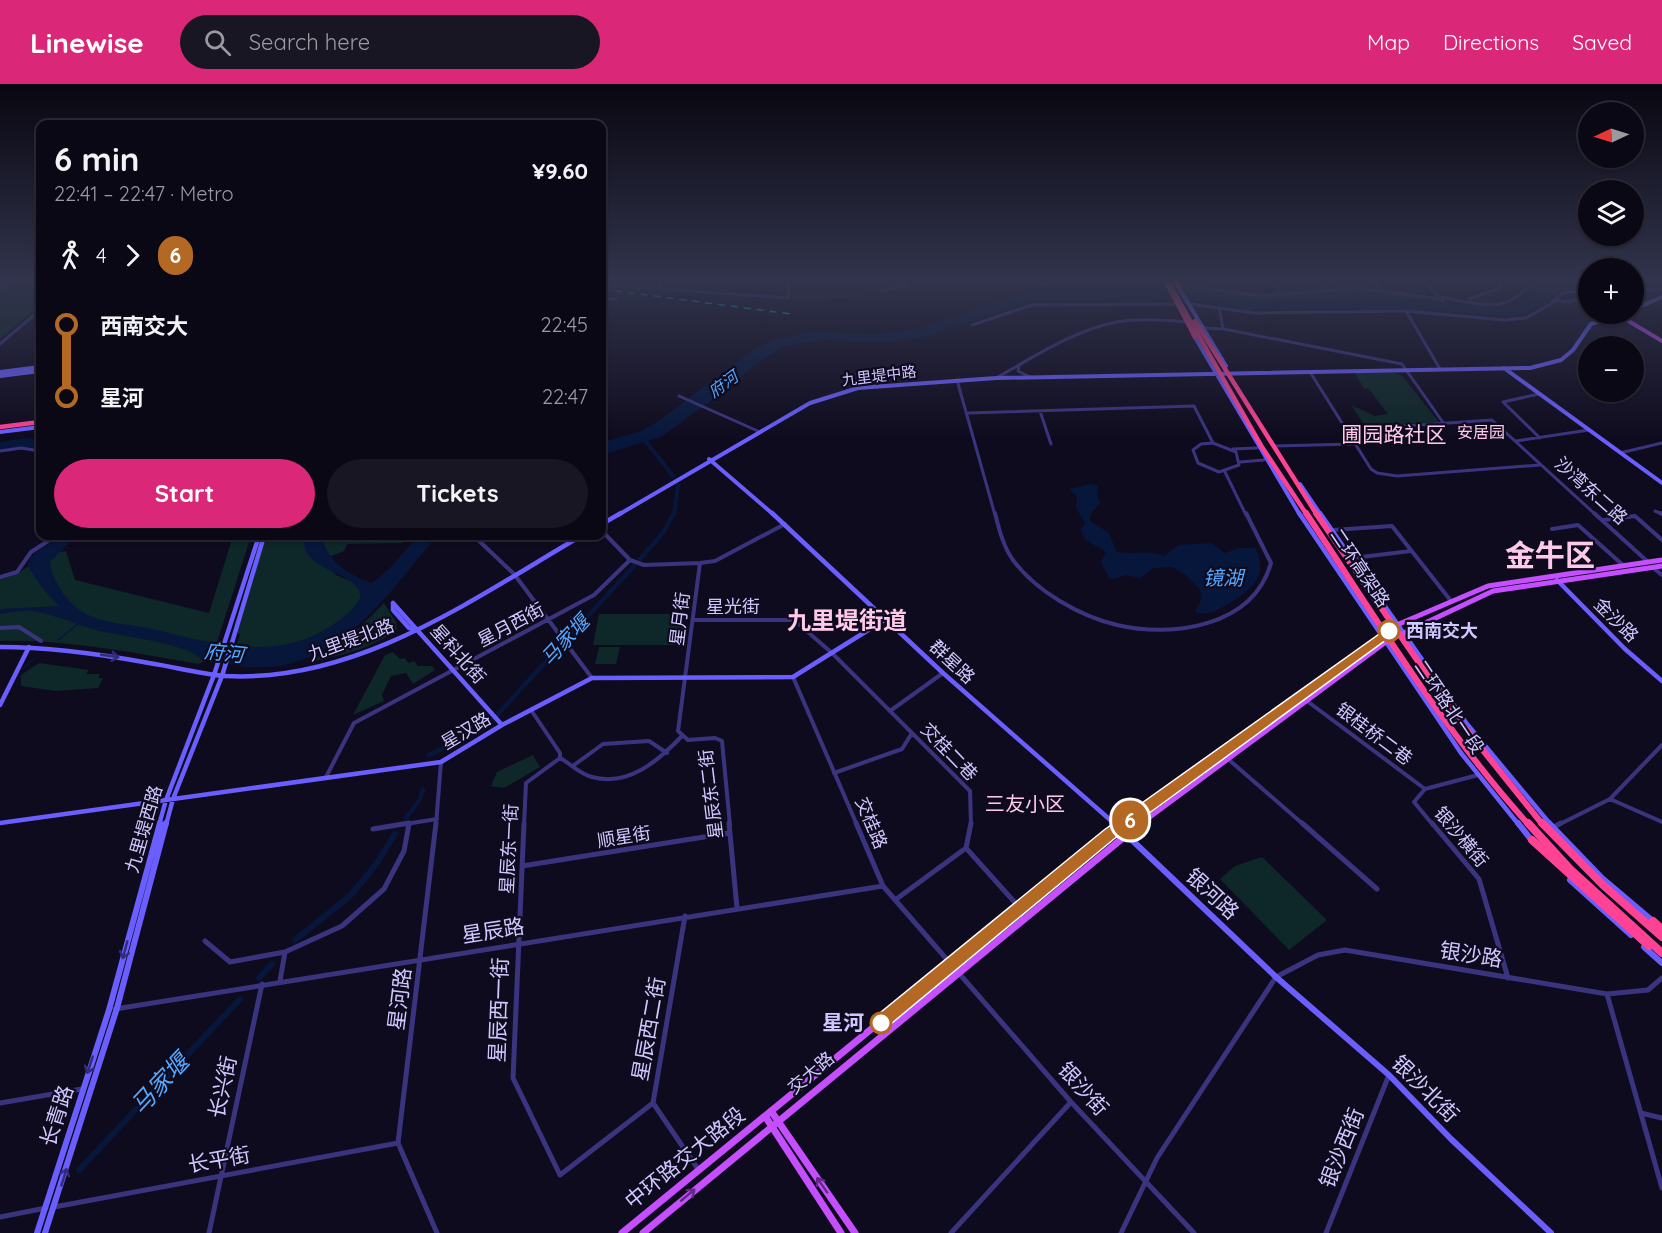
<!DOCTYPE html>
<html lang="en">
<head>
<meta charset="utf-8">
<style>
  :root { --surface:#0b0816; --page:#191623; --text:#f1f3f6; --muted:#9a9aa1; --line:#2b2935; --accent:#db2777 }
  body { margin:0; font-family:Quicksand,"Noto Sans SC",sans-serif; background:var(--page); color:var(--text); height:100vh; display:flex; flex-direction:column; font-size:22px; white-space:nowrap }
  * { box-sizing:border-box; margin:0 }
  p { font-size:20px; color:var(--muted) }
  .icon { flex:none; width:33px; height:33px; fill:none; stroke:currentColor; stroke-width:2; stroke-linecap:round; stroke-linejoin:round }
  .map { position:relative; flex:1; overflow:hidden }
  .sheet { position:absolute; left:36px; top:36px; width:570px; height:420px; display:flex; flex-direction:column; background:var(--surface); border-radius:12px; box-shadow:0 2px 4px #0004,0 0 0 2px var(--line) }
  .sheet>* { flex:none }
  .badge { padding:0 12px; border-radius:20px; font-size:21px; line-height:39px }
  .needle { width:39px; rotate:266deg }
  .fabs { position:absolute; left:1578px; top:18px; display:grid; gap:12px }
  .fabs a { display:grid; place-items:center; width:66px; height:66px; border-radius:50%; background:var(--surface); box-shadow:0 2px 4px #0004,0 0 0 2px var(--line); font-size:30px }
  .map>.badge { position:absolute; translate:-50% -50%; box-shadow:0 0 0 3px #fff }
  .legs { display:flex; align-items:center; gap:9px; height:66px; padding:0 18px; font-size:20px }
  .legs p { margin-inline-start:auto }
  .summary { display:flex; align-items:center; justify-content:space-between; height:102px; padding:0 18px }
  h1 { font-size:33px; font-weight:800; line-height:45px }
  .primary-button { display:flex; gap:12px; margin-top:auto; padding:12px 18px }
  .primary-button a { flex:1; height:69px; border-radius:36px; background:var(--accent); color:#fff; font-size:24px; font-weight:800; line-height:69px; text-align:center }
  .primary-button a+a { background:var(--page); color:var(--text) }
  ul { padding:0 18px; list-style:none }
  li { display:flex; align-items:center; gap:21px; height:72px; font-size:22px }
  li i { display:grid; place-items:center; width:9px; height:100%; margin:0 8px; background:currentColor }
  li i::after { content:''; width:15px; height:15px; margin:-8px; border:4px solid; border-radius:50%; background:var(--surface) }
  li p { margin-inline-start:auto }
  li:first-child i { background:linear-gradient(#0000 50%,currentColor 0) }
  li:last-child i { background:linear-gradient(currentColor 50%,#0000 0) }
  header { display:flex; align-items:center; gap:36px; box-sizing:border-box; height:84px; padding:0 30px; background:var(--accent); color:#fff }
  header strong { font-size:28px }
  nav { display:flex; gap:33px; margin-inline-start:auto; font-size:21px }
  .search { width:420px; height:54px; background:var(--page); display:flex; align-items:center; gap:15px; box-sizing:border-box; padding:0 21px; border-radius:33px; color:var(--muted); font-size:22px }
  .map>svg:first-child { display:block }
</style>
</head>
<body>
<header>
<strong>Linewise</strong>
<div class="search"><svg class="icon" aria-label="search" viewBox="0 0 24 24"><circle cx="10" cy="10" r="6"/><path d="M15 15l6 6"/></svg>Search here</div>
<nav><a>Map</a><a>Directions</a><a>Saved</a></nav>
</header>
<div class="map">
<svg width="1662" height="1149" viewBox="0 0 1662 1149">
  <rect width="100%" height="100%" fill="#0f0b1e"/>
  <!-- green -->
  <path fill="#0e2728" d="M 18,194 L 40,194 L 40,221 L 0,255 L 0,207 Z
    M 1183,200 L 1256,208 L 1343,201 L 1409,209 L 1402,201 L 1421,200 L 1428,209 L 1412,210 L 1435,212 L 1439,217 L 1374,214 L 1254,217 L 1187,208 Z
    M 858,209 L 860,213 L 792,217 L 792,211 Z
    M 1355,289 L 1395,289 L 1402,292 L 1439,338 L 1365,342 L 1351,321 L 1375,332 L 1388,330 L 1368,304 L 1364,305 Z
    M 233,452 L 251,452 L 212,574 L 199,580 C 133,569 67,555 0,557 L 0,495 L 17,490 L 45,471 L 66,467 L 75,496 L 209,529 Z
    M 266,452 L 303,452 L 303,456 L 336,491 L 355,499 L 360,505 L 361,513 C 340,553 278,572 236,562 L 240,551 L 237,549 Z
    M 324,452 L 409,452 L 402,459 L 347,460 L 344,467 L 329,473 L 323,460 Z
    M 384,519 L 396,538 L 397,545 C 373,565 339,572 309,578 L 352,551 Z
    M 599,530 L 684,530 L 680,561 L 593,561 Z
    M 599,563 L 620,563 L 616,580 L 595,580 Z
    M 393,568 L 400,575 L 405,574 L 408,579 L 414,577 L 418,582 L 432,582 L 435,586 L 413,600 L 406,589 L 391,592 L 382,611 L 384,617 L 353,631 L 385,571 Z
    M 39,579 L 89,586 L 86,590 L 100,590 L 98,594 L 103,594 L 98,604 L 56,607 L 21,602 L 21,591 Z
    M 533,671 L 540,683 L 504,704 L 491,702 L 497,688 Z
    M 1262,773 L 1327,836 L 1289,866 L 1220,795 L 1235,782 Z"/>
  <!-- water -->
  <path fill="#07173b" d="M 1588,194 L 1588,203 L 1560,206 L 1528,227 L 1509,232 L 1398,224 L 1251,226 L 1192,216 L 1052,215 L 1027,218 L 936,250 L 914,255 L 885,258 L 823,256 L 785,262 L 762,276 L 707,320 L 661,353 L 602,371 L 602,358 L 639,348 L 654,340 L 756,264 L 778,255 L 812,248 L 877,250 L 923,244 L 999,216 L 1030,209 L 1187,208 L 1260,217 L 1385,214 L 1434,217 L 1497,225 L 1512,222 L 1547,198 Z
    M 27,354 L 40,356 L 40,363 L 0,366 L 0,358 Z
    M 1091,400 L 1098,402 L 1097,411 L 1100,419 L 1090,431 L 1090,437 L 1109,449 L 1116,467 C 1133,473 1147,464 1164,472 L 1179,461 L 1211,459 L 1225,469 L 1239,464 L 1255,464 C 1269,488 1254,504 1234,516 C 1222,524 1209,533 1195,528 L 1201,516 L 1200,505 L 1186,491 L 1172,483 L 1153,484 L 1140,494 L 1126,491 L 1114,495 L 1109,494 L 1101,478 L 1106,468 C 1096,460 1083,459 1081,445 L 1085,439 L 1076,424 L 1077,413 L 1069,405 Z
    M 62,452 L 76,452 L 50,478 C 51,495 67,518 81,527 C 100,540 130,540 152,545 C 211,559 272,578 328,544 C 341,536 353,527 361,513 C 359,485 301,491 303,452 L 324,452 C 321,473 352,494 372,499 L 389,485 L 418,452 L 437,452 C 391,505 347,576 270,583 C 259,583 248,584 238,582 C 224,580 216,574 202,576 C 190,560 122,552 100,547 C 77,541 56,531 33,527 C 22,526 10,529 0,530 L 0,525 L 59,522 L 43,505 L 27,481 L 33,470 Z"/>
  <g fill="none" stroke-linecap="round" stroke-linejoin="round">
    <!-- stream -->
    <path stroke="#07173b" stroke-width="1.5" d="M 58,556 L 78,540
      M 22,585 L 35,574"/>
    <!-- canal-far2 -->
    <path stroke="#07173b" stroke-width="4" d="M 643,354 L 673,392
      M 674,431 L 678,401"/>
    <!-- canal-far1 -->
    <path stroke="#07173b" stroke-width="4.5" d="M 640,475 L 662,450 L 674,429
      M 497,631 L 634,482
      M 429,671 L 484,644 L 491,636
      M 406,734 L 419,717 L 423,706"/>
    <!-- canal -->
    <path stroke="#07173b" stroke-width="6" d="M 295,856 L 350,812 L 375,782 L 395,750
      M 259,894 L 272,880
      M 79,1086 L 240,915"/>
    <!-- street-far2 -->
    <path stroke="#3a347f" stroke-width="3" d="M 897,194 L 902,203
      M 1270,194 L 1281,210
      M 1316,194 L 1325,205
      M 1371,194 L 1382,207
      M 1422,194 L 1443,217
      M 0,201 L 4,194
      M 602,201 L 789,214 L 787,194
      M 1040,201 L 1089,194
      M 1188,202 L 1261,212 L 1357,204 L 1441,215
      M 659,205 L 662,194
      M 1634,205 L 1662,206
      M 0,206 L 15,194
      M 882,207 L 906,202
      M 1440,213 C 1461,216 1491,227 1511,216 C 1525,208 1532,198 1548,194
      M 602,215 L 616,215
      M 1469,215 L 1501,204 L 1496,194
      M 1634,217 L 1643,221
      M 1552,218 L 1563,209 L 1588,206
      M 1189,220 L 1254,229 L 1406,227 L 1505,236 L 1526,234 L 1558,216 L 1564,218 L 1588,214
      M 1219,224 L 1223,244
      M 1406,227 L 1440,285
      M 972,241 L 1032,221 L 1176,220
      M 1204,244 L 1224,245 L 1402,280 L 1444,340
      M 0,260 L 40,226
      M 1019,282 L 1018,287 L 1030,293
      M 1310,288 L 1371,385 L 1377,389 L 1397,392 L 1540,381
      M 996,294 C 1034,273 1074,246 1117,238 C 1140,234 1163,236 1186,238
      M 957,296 L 995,431
      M 1539,310 L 1503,318 L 1540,354
      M 679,312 L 760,348
      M 1040,327 L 1051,360
      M 968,329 L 1194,322 L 1213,359
      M 1346,346 L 1492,336 L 1596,431
      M 1516,357 L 1589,346
      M 1213,359 L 1236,368 L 1239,381 L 1219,388 L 1198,379 L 1193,366 L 1201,360 Z
      M 1274,362 L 1354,360
      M 1233,365 L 1257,364
      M 0,367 L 21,364 L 40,367
      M 1620,369 L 1662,359
      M 1240,378 L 1264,376
      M 1225,388 L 1246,431
      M 1655,427 L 1662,430"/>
    <!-- street-far1 -->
    <path stroke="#3a347f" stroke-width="4" d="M 995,429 C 999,445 1003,462 1013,476 C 1036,507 1079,532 1117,541 C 1172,554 1253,543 1271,479 L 1246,429
      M 1594,429 L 1647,477
      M 1660,429 L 1662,430
      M 1604,436 L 1635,432 L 1662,456
      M 1552,445 L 1578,441 L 1624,482
      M 1333,446 L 1392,442 L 1451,517
      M 602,447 L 630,476 L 644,481 L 700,479 L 715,477 L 785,440
      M 474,452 L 514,490 L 592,594
      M 1353,474 L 1411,467
      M 700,479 L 678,647 L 688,656 L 715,654 L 722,657 L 730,741
      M 1652,483 L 1662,491
      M 0,493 L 17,488 L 31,468 L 56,452
      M 694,536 L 794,536 L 832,569 L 970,707 L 971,741
      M 0,544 L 19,543 L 41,557
      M 793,593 L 857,741
      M 1307,617 L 1425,705
      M 890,627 L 943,589
      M 560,674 C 571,680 580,690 592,693 C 628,703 658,677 681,653
      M 1228,675 L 1304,741
      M 574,681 L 603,660 L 649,657 L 667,669
      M 834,689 L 902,665 L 912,649
      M 326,693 L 354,639 L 594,511 L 630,476
      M 1425,705 L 1414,718 L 1433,741
      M 1425,705 L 1478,691
      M 1610,715 L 1662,738
      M 399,741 L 437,735
      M 436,741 L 441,678
      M 524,741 L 526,699 L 560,674 L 560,669 L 531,626
      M 1558,741 L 1610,715 L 1662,661"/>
    <!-- street -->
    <path stroke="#3a347f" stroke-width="5" d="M 436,739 L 398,1059 L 437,1149
      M 524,739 L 513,994 L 560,1091 L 653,1019
      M 729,739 L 737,824
      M 856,739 L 883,802 L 1071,1018 L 1194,1149
      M 1302,739 L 1377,805
      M 1432,739 L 1479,795 L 1508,894
      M 1554,743 L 1561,739
      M 373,745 L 409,739
      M 966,764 L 1019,823
      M 522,782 L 729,749
      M 895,816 L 966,764 L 971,739
      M 685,832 L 653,1019 L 698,1085
      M 205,857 L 230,878 L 285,868 L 342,842 L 384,805 L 404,767 L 409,740
      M 280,897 L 285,868
      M 1607,910 L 1662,1104
      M 115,925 L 883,802
      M 0,1019 L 82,1005
      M 1641,1029 L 1662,1034
      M 54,1123 L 398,1059
      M 0,1133 L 46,1124
      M 209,1149 L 262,900
      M 951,1149 L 1071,1018
      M 1121,1149 L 1157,1074 L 1276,893 L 1318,871 L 1345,866 L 1607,910 L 1648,906 L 1662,894
      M 1326,1149 L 1389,991"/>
    <!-- secondary-far2 -->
    <path stroke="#6a5eff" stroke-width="4" d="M 1179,204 L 1226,282
      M 1634,225 L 1662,213
      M 1193,250 L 1300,431
      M 1504,284 L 1662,399
      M 0,288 L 40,283
      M 0,292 L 40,287
      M 0,348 L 40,343
      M 709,375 L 774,431
      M 1300,400 L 1321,431
      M 618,431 L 810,319 L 858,304 L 996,294 L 1530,284 L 1561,276 L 1573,266 L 1591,240 L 1623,230"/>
    <!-- secondary-far1 -->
    <path stroke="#6a5eff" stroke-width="4.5" d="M 772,429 L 943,589 L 1116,741
      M 1299,429 L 1461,669 L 1519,741
      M 1320,429 L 1467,640 L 1551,741
      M 602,440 L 621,429
      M 1557,496 L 1625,565 L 1662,597
      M 393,519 L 502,641
      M 393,519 L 393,526 L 409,544 L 417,545
      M 0,563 C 50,563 100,570 149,579 C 175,583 200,590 226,592 C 357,599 473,515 581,452
      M 0,621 L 29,563
      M 0,739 L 441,678 L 502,641 L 592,594 L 793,593 L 886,535
      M 159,741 L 166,716 L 214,591 L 259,452
      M 166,741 L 173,715 L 222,592 L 264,452"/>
    <!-- secondary -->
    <path stroke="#6a5eff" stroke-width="6" d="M 1114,739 L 1276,893 L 1389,991 L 1451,1055 L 1551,1149
      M 1518,739 L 1533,758
      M 1549,739 L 1602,794 L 1654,838
      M 1570,796 L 1631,851
      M 1644,863 L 1662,879
      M 37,1149 L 109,926 L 160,739
      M 45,1149 L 117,924 L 166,739"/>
    <!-- primary-far2 -->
    <path stroke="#c54eff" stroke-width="4" d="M 1583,194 L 1588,199
      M 1617,230 L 1662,257"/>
    <!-- primary-far1 -->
    <path stroke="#c54eff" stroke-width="5" d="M 1121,741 L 1399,540 L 1488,502 L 1662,476
      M 1139,741 L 1387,557 L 1493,507 L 1662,482"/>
    <!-- primary -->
    <path stroke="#c54eff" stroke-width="7" d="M 771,1027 L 855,1149
      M 765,1032 L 841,1149
      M 622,1149 L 1123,739
      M 643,1149 L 1141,739"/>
    <!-- highway-far1 -->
    <path stroke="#ff4294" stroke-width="4.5" d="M 1164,194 L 1195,253
      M 1174,194 L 1180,205
      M 0,343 L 40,338"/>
    <!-- highway -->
    <path stroke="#ff4294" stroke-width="8" d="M 1532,756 L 1649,862
      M 1653,837 L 1662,845"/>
    <!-- rail -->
    <path stroke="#00cef2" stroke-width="1.5" stroke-dasharray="7 6" stroke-linecap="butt" d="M 602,205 L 791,230"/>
    <!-- primary-bridge -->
    <path stroke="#c54eff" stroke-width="4" d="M 1576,194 L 1587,204"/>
    <!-- highway-bridge-far2 -->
    <path stroke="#ff4294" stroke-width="4.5" d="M 1166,194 L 1262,363 L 1307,431
      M 1195,237 L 1317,431"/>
    <!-- highway-bridge-far1 -->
    <path stroke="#ff4294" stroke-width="6" d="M 1306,429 C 1377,535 1443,646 1529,741
      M 1316,429 L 1457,634 L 1543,741"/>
    <!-- highway-bridge -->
    <path stroke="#ff4294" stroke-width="8" d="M 1528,739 L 1570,785 L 1662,869
      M 1542,739 L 1603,801 L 1662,853"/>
  </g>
  <!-- one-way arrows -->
  <defs><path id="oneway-shaft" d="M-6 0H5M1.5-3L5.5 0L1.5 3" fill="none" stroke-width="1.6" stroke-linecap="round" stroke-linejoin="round" transform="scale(1.5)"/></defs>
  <g stroke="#332c78">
    <use href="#oneway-shaft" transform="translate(110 572) rotate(8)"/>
    <use href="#oneway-shaft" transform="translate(125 866) rotate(105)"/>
    <use href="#oneway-shaft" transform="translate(90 981) rotate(108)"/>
    <use href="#oneway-shaft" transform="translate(64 1093) rotate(-73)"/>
  </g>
  <g stroke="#612983">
    <use href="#oneway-shaft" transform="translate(822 1101) rotate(-125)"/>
    <use href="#oneway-shaft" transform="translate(688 1111) rotate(-40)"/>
  </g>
  <!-- sky -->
  <linearGradient id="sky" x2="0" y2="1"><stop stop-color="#080610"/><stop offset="0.55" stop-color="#31344c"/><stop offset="1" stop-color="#31344c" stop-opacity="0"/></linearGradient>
  <rect width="1662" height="355" fill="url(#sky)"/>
  <!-- line-1 -->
  <path fill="#b36924" stroke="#fff" stroke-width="1.5" d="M 1389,543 L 1394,544 L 1394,550 L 1114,755 L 886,944 L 881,946 L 875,944 L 873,939 L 875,933 L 1104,746 Z"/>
  <!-- markers -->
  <g fill="#fff" stroke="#b36924" stroke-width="3">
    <circle cx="1389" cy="547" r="10"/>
    <circle cx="881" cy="939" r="10"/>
  </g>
  <g text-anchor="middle" stroke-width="4.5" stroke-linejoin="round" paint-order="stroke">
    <!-- far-street labels -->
    <g font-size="15" fill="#d0c7ff" stroke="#0f0b1e">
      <text transform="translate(879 292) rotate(-7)" y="5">九里堤中路</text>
    </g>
    <!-- far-water labels -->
    <g font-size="16" font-style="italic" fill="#55a8ff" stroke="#0f0b1e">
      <text transform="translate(723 300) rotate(-36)" y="6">府河</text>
    </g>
    <!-- far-neighbourhood labels -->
    <g font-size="16" fill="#ffc9e9" stroke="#0f0b1e">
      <text x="1481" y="354">安居园</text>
    </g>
    <!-- street labels -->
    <g font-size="18" fill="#d0c7ff" stroke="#0f0b1e">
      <text transform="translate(1591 407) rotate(42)" y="6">沙湾东二路</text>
      <text transform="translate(1360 484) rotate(56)" y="6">二环高架路</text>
      <text x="733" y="529">星光街</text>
      <text transform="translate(680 535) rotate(-83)" y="6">星月街</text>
      <text transform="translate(1616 536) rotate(45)" y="6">金沙路</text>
      <text transform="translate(511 541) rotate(-28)" y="6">星月西街</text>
      <text transform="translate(351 556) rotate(-20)" y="6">九里堤北路</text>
      <text transform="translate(458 570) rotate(48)" y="6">星科北街</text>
      <text transform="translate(952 578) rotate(43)" y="6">群星路</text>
      <text transform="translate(1449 623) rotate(56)" y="6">二环路北一段</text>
      <text transform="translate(466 647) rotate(-31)" y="6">星汉路</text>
      <text transform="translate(1374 650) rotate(37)" y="6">银桂桥二巷</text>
      <text transform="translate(949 668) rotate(46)" y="6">交桂二巷</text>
      <text transform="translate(711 710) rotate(-97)" y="6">星辰东二街</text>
      <text transform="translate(871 739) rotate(67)" y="6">交桂路</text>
      <text transform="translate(144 745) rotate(-74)" y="6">九里堤西路</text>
      <text transform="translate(624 753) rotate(-9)" y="6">顺星街</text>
      <text transform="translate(1461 753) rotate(50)" y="6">银沙横街</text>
      <text transform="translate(509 765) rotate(-87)" y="6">星辰东一街</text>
      <text transform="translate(811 989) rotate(-40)" y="6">交大路</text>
    </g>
    <!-- stop labels -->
    <g font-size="18" font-weight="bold" fill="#d0c7ff" stroke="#0f0b1e" text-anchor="start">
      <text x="1406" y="553">西南交大</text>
    </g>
    <!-- water labels -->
    <g font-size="20" font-style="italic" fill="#55a8ff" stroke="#0f0b1e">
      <text x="1223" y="501">镜湖</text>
      <text transform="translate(565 556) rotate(-47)" y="7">马家堰</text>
      <text transform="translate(224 569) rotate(6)" y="7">府河</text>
    </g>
    <!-- neighbourhood labels -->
    <g font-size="20" fill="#ffc9e9" stroke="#0f0b1e">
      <text x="1025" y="727">三友小区</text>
    </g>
    <!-- quarter labels -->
    <g font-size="21" fill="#ffc9e9" stroke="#0f0b1e">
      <text x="1394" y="358">圃园路社区</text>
    </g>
    <!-- near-street labels -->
    <g font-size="21" fill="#d0c7ff" stroke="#0f0b1e">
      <text transform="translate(1212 810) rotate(43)" y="7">银河路</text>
      <text transform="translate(493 847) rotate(-9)" y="7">星辰路</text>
      <text transform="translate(1471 871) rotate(9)" y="7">银沙路</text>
      <text transform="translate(400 915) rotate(-83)" y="7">星河路</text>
      <text transform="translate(499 926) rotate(-88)" y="7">星辰西一街</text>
      <text transform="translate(649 945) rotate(-80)" y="7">星辰西二街</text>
      <text transform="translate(223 1003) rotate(-78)" y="7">长兴街</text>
      <text transform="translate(1083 1005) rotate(48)" y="7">银沙街</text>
      <text transform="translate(1425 1005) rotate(45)" y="7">银沙北街</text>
      <text transform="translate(57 1032) rotate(-72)" y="7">长青路</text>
      <text transform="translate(1342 1064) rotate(-68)" y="7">银沙西街</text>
      <text transform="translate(685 1074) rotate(-39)" y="7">中环路交大路段</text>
      <text transform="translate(219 1076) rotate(-10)" y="7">长平街</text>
    </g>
    <!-- near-stop labels -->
    <g font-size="21" font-weight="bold" fill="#d0c7ff" stroke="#0f0b1e" text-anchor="end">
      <text x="864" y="946">星河</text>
    </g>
    <!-- district labels -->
    <g font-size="24" font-weight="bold" fill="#ffc9e9" stroke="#0f0b1e">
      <text x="847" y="545">九里堤街道</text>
    </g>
    <!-- near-water labels -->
    <g font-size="24" font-style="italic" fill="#55a8ff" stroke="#0f0b1e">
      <text transform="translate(160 1000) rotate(-47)" y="8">马家堰</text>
    </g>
    <!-- town labels -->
    <g font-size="30" font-weight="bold" fill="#ffc9e9" stroke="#0f0b1e">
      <text x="1550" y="482">金牛区</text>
    </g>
  </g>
</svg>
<div class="fabs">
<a><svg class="needle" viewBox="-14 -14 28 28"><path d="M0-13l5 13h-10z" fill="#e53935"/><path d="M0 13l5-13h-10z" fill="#9a9aa1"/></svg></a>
<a><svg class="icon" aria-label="layers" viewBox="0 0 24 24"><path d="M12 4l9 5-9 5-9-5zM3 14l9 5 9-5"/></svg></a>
<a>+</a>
<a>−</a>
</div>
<b class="badge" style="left:1130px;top:736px;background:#b36924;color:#fff">6</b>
<section class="sheet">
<div class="summary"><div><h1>6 min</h1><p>22:41 – 22:47 · Metro</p></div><b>¥9.60</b></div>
<div class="legs"><svg class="icon" aria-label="walk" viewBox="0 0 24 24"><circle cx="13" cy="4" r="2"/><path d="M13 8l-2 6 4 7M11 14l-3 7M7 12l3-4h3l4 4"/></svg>4<svg class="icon" aria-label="forward" viewBox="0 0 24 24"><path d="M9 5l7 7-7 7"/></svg><b class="badge" style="background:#b36924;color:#fff">6</b></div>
<ul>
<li><i style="color:#b36924"></i><b>西南交大</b><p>22:45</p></li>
<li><i style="color:#b36924"></i><b>星河</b><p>22:47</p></li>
</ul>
<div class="primary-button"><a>Start</a><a>Tickets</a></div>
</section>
</div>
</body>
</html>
